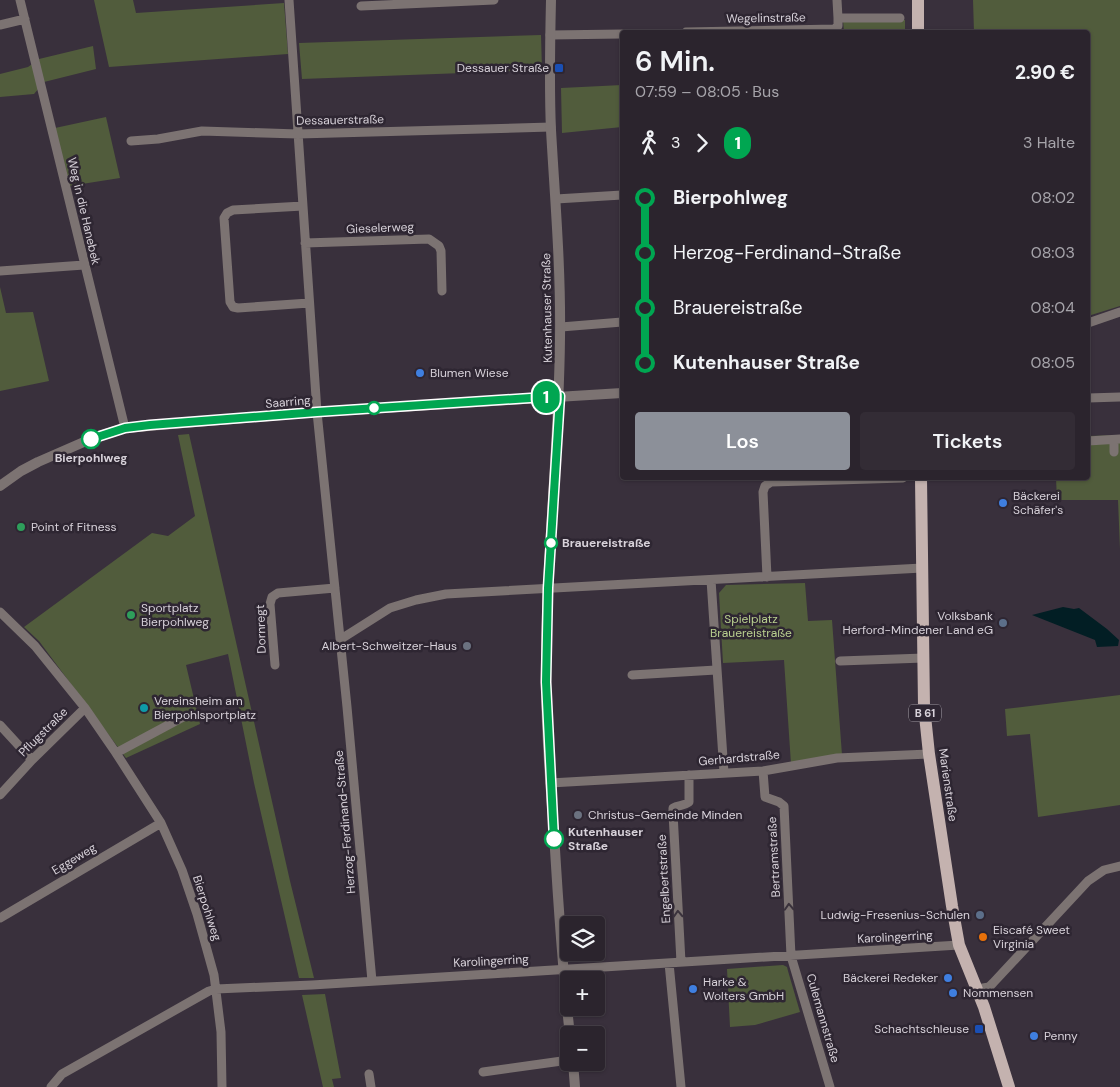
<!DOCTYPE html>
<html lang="de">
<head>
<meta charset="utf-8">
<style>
  :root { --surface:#2b242d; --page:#332c35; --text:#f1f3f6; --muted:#a6a4aa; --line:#474149; --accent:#8c9099 }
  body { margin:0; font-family:"DM Sans",sans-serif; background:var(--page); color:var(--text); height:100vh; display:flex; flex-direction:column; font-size:19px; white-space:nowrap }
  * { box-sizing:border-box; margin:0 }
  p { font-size:16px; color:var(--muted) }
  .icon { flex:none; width:28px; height:28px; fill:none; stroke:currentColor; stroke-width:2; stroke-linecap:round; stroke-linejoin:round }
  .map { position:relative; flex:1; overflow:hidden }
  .sheet { position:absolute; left:620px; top:30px; width:470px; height:450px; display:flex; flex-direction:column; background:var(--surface); border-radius:5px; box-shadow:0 1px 4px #0004,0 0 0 1px var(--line) }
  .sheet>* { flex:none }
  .badge { padding:0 10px; border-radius:16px; font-size:18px; line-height:32px }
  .tools { position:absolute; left:560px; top:916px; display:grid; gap:10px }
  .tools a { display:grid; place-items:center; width:45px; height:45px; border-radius:5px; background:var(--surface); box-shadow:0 1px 4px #0004,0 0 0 1px var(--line); font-size:25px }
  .map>.badge { position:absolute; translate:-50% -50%; box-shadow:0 0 0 2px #fff }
  .legs { display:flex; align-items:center; gap:8px; height:55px; padding:0 15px; font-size:16px }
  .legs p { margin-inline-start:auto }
  .head { display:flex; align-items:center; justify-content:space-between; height:85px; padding:0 15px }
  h1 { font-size:28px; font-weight:600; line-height:38px }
  .action { display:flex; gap:10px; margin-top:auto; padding:10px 15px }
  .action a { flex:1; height:58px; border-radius:5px; background:var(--accent); color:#fff; font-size:20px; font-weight:600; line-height:58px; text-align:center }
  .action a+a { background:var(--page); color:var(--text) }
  ul { padding:0 15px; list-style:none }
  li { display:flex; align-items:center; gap:18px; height:55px; font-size:19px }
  li i { display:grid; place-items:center; width:8px; height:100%; margin:0 6px; background:currentColor }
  li i::after { content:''; width:12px; height:12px; margin:-6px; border:4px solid; border-radius:50%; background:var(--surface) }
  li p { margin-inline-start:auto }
  li:first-child i { background:linear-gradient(#0000 50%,currentColor 0) }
  li:last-child i { background:linear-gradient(currentColor 50%,#0000 0) }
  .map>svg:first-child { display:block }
</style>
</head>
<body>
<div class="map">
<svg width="1120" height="1087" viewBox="0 0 1120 1087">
  <rect width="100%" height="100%" fill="#39303c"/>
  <!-- green -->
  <path fill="#515c3c" d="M 94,0 L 133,0 L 136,13 L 284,3 L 288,54 L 109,67 Z
    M 973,0 L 1120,0 L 1120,306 L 1088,316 L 1088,32 L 974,32 Z
    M 843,20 L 905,20 L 905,32 L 844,32 Z
    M 541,35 L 542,70 L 302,79 L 299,43 Z
    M 93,46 L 96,69 L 44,82 L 34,94 L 0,97 L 0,74 L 28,67 L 39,59 Z
    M 622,85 L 622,127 L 562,133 L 561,88 Z
    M 106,117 L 120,178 L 69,186 L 55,128 Z
    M 0,287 L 6,313 L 33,312 L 49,381 L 0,391 Z
    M 189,434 L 290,881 L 314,978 L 299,978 L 254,783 L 228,654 L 186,665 L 200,724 L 126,758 L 39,641 L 24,627 L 152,533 L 168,536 L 195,516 L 178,435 Z
    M 1120,435 L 1120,549 L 1118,500 L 1057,500 L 1056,478 L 1088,478 L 1088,436 Z
    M 805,583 L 808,621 L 832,620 L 842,755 L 791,764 L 784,660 L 723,663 L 719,593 L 726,585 Z
    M 1120,695 L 1120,805 L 1038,817 L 1030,734 L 1007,736 L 1005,709 Z
    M 783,965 L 787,967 L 788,971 L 800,1012 L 755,1025 L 730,1027 L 727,969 Z
    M 325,994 L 341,1078 L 332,1079 L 334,1087 L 323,1087 L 302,995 Z"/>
  <!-- water -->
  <path fill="#021e24" d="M 1063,607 L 1074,609 L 1079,608 L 1107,629 L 1119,640 L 1118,646 L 1097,647 L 1095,640 L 1032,615 Z"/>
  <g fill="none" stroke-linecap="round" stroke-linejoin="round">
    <!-- minor -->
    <path stroke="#7c7372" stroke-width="9" d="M 20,0 L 125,428
      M 289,0 L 317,412 L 347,707 L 372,981
      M 837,0 L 838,18 L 900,18
      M 361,6 L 494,0
      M 0,25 L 25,19
      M 686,32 L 834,29 L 838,26 L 838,18
      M 550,35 L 622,34
      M 131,141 L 158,139 L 202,131 L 298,134 L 551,127
      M 556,199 L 622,195
      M 303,206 L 233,210 L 227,213 L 224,218 L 230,302 L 233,307 L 238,308 L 309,303
      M 305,243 L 429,239 L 439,246 L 441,251 L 442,291
      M 0,271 L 84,265
      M 1088,323 L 1120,312
      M 561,327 L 622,322
      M 1088,398 L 1120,397
      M 1114,440 L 1114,452
      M 1088,441 L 1120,439
      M 767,577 L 763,492 L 765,486 L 771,482 L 903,478
      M 711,580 L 724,773
      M 0,612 L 35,646 L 85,708 L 116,753 L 161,823 L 182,870 L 197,914 L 214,975 L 221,1032 L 222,1087
      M 341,639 L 390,608 L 416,600 L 446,594 L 922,568
      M 840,661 L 924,658
      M 275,665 L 270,604 L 272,597 L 278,593 L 335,588
      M 632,675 L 716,670
      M 0,725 L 32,760
      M 116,753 L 185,716
      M 763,771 L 765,797 L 779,802 L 784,806 L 791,956 L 830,1087
      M 550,783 L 763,771 L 837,758 L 929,754
      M 0,795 L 32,760 L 85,708
      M 0,918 L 161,823
      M 681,962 L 673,813 L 673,808 C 678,805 684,806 689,802 L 689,775
      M 669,963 L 681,1087
      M 977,989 L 989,987 L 993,983 L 1088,881 L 1104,870 L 1120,866
      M 483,1072 L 569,1060
      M 369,1074 L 371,1087
      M 51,1087 L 62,1074 L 209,991 L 216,989 L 312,985 L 959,945"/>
    <!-- tertiary -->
    <path stroke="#7c7372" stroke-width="10" d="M 551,0 C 550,43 549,87 551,130 C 555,200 561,269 560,338 C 559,453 545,567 546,682 C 546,732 550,782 554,833 C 558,900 562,968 570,1035
      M 0,486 L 21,471 L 38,462 L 93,438 L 125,428 L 317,412 L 622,393
      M 573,1062 L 575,1087"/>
    <!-- primary -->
    <path stroke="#c4b2af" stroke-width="12" d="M 918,0 L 918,32
      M 921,478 L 924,706 L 929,754 L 952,906 L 959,945 L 984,1007 L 1009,1087"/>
  </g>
  <!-- one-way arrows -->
  <defs><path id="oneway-chevron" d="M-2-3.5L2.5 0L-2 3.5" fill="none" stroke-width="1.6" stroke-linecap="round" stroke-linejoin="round" transform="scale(1.25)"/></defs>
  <g stroke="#3a323c">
    <use href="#oneway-chevron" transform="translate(789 907) rotate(-93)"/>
    <use href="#oneway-chevron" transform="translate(678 914) rotate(-93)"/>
  </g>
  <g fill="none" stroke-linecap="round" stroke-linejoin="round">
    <!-- line-1 casing -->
    <g stroke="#fff" stroke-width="11">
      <path id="line-1" d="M 91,439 L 125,428 L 150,425 L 317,412 L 560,396 L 548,588 L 546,682 L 554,839"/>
    </g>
    <!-- line-1 -->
    <use href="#line-1" stroke="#00a651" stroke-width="8"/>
  </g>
  <!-- markers -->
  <g fill="#1a4fb4" stroke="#2e2632" stroke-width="2">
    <rect x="554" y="63" width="10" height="10" rx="2.5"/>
    <rect x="974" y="1024" width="10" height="10" rx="2.5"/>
  </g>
  <g fill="#3f7fe0" stroke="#2e2632" stroke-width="2">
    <circle cx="420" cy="373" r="5"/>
    <circle cx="1003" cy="503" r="5"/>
    <circle cx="948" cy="978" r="5"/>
    <circle cx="693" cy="989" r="5"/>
    <circle cx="953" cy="993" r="5"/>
    <circle cx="1034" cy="1036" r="5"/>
  </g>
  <g fill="#fff" stroke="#00a651" stroke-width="2.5">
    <circle cx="374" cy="408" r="6"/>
    <circle cx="91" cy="439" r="9"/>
    <circle cx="551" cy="543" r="6"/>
    <circle cx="554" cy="839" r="9"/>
  </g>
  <g fill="#2e9e5b" stroke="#2e2632" stroke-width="2">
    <circle cx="21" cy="527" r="5"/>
    <circle cx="131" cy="615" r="5"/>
  </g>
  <g fill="#5c6f8a" stroke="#2e2632" stroke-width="2">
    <circle cx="1003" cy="623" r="5"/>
    <circle cx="980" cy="915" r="5"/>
  </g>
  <g fill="#6b7280" stroke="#2e2632" stroke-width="2">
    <circle cx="467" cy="646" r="5"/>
    <circle cx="578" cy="815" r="5"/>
  </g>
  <circle fill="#0f9aa8" stroke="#2e2632" stroke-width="2" cx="144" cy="708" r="5"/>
  <circle fill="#e8710a" stroke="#2e2632" stroke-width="2" cx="983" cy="937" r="5"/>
  <g text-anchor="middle" stroke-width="5" stroke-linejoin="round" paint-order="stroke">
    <!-- shield labels -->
    <rect fill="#2e2632" stroke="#a49ea7" stroke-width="1" x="909" y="704.5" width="32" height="17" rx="4"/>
    <g font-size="11" font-weight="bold" fill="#d7d1d9">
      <text x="925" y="717">B 61</text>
    </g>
    <!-- street labels -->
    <g font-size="12" fill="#d7d1d9" stroke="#2e2632">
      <text transform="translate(766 18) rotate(-1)" y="4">Wegelinstraße</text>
      <text transform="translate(340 120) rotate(-1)" y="4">Dessauerstraße</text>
      <text transform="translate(84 211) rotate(77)" y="4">Weg in die Hanebek</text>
      <text transform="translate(380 228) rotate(-2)" y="4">Gieselerweg</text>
      <text transform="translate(547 308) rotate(-91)" y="4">Kutenhauser Straße</text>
      <text transform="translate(288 402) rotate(-5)" y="4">Saarring</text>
      <text transform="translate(261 629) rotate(-92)" y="4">Dornregt</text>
      <text transform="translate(43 732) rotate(-45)" y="4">Pflugstraße</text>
      <text transform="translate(739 758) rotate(-5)" y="4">Gerhardstraße</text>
      <text transform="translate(948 785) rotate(82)" y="4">Marienstraße</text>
      <text transform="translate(345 822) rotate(-95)" y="4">Herzog-Ferdinand-Straße</text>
      <text transform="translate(774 857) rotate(-93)" y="4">Bertramstraße</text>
      <text transform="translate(74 859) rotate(-31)" y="4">Eggeweg</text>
      <text transform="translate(664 879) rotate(-93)" y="4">Engelbertstraße</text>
      <text transform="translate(207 908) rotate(72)" y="4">Bierpohlweg</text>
      <text transform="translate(895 937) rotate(-3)" y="4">Karolingerring</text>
      <text transform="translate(491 961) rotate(-3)" y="4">Karolingerring</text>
      <text transform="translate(823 1018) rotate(74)" y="4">Culemannstraße</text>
    </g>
    <!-- poi labels -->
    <g font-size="12" fill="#d7d1d9" stroke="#2e2632" text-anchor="start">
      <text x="549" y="72" text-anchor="end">Dessauer Straße</text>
      <text x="430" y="377">Blumen Wiese</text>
      <text x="1013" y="500">Bäckerei<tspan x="1013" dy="14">Schäfer's</tspan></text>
      <text x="31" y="531">Point of Fitness</text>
      <text x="141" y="612">Sportplatz<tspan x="141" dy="14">Bierpohlweg</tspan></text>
      <text x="993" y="620" text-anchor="end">Volksbank<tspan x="993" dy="14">Herford-Mindener Land eG</tspan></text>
      <text x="457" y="650" text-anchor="end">Albert-Schweitzer-Haus</text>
      <text x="154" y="705">Vereinsheim am<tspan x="154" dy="14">Bierpohlsportplatz</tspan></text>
      <text x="588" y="819">Christus-Gemeinde Minden</text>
      <text x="970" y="919" text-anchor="end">Ludwig-Fresenius-Schulen</text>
      <text x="993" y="934">Eiscafé Sweet<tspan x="993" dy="14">Virginia</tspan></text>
      <text x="938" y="982" text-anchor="end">Bäckerei Redeker</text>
      <text x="703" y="986">Harke &amp;<tspan x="703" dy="14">Wolters GmbH</tspan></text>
      <text x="963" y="997">Nommensen</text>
      <text x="969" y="1033" text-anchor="end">Schachtschleuse</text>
      <text x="1044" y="1040">Penny</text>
    </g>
    <!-- stop labels -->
    <g font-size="12" font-weight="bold" fill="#d7d1d9" stroke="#2e2632" text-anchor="start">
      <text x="91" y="462" text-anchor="middle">Bierpohlweg</text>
      <text x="562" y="547">Brauereistraße</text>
      <text x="568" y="836">Kutenhauser<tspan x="568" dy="14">Straße</tspan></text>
    </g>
    <!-- park labels -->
    <g font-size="12" fill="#b9d08f" stroke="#2e2632">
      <text x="751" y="623">Spielplatz<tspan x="751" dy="14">Brauereistraße</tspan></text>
    </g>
  </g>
</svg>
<div class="tools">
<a><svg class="icon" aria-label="layers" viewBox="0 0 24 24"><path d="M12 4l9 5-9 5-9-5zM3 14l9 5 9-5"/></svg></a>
<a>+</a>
<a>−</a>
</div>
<b class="badge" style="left:546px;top:397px;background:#00a651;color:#fff">1</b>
<section class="sheet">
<div class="head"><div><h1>6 Min.</h1><p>07:59 – 08:05 · Bus</p></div><b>2.90 €</b></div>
<div class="legs"><svg class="icon" aria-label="walk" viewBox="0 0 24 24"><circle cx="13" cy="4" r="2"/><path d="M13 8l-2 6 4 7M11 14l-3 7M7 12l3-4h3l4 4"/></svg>3<svg class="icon" aria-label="forward" viewBox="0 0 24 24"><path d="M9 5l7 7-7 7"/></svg><b class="badge" style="background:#00a651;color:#fff">1</b><p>3 Halte</p></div>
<ul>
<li><i style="color:#00a651"></i><b>Bierpohlweg</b><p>08:02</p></li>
<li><i style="color:#00a651"></i><span>Herzog-Ferdinand-Straße</span><p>08:03</p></li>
<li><i style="color:#00a651"></i><span>Brauereistraße</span><p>08:04</p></li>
<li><i style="color:#00a651"></i><b>Kutenhauser Straße</b><p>08:05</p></li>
</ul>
<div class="action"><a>Los</a><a>Tickets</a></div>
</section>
</div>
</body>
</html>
